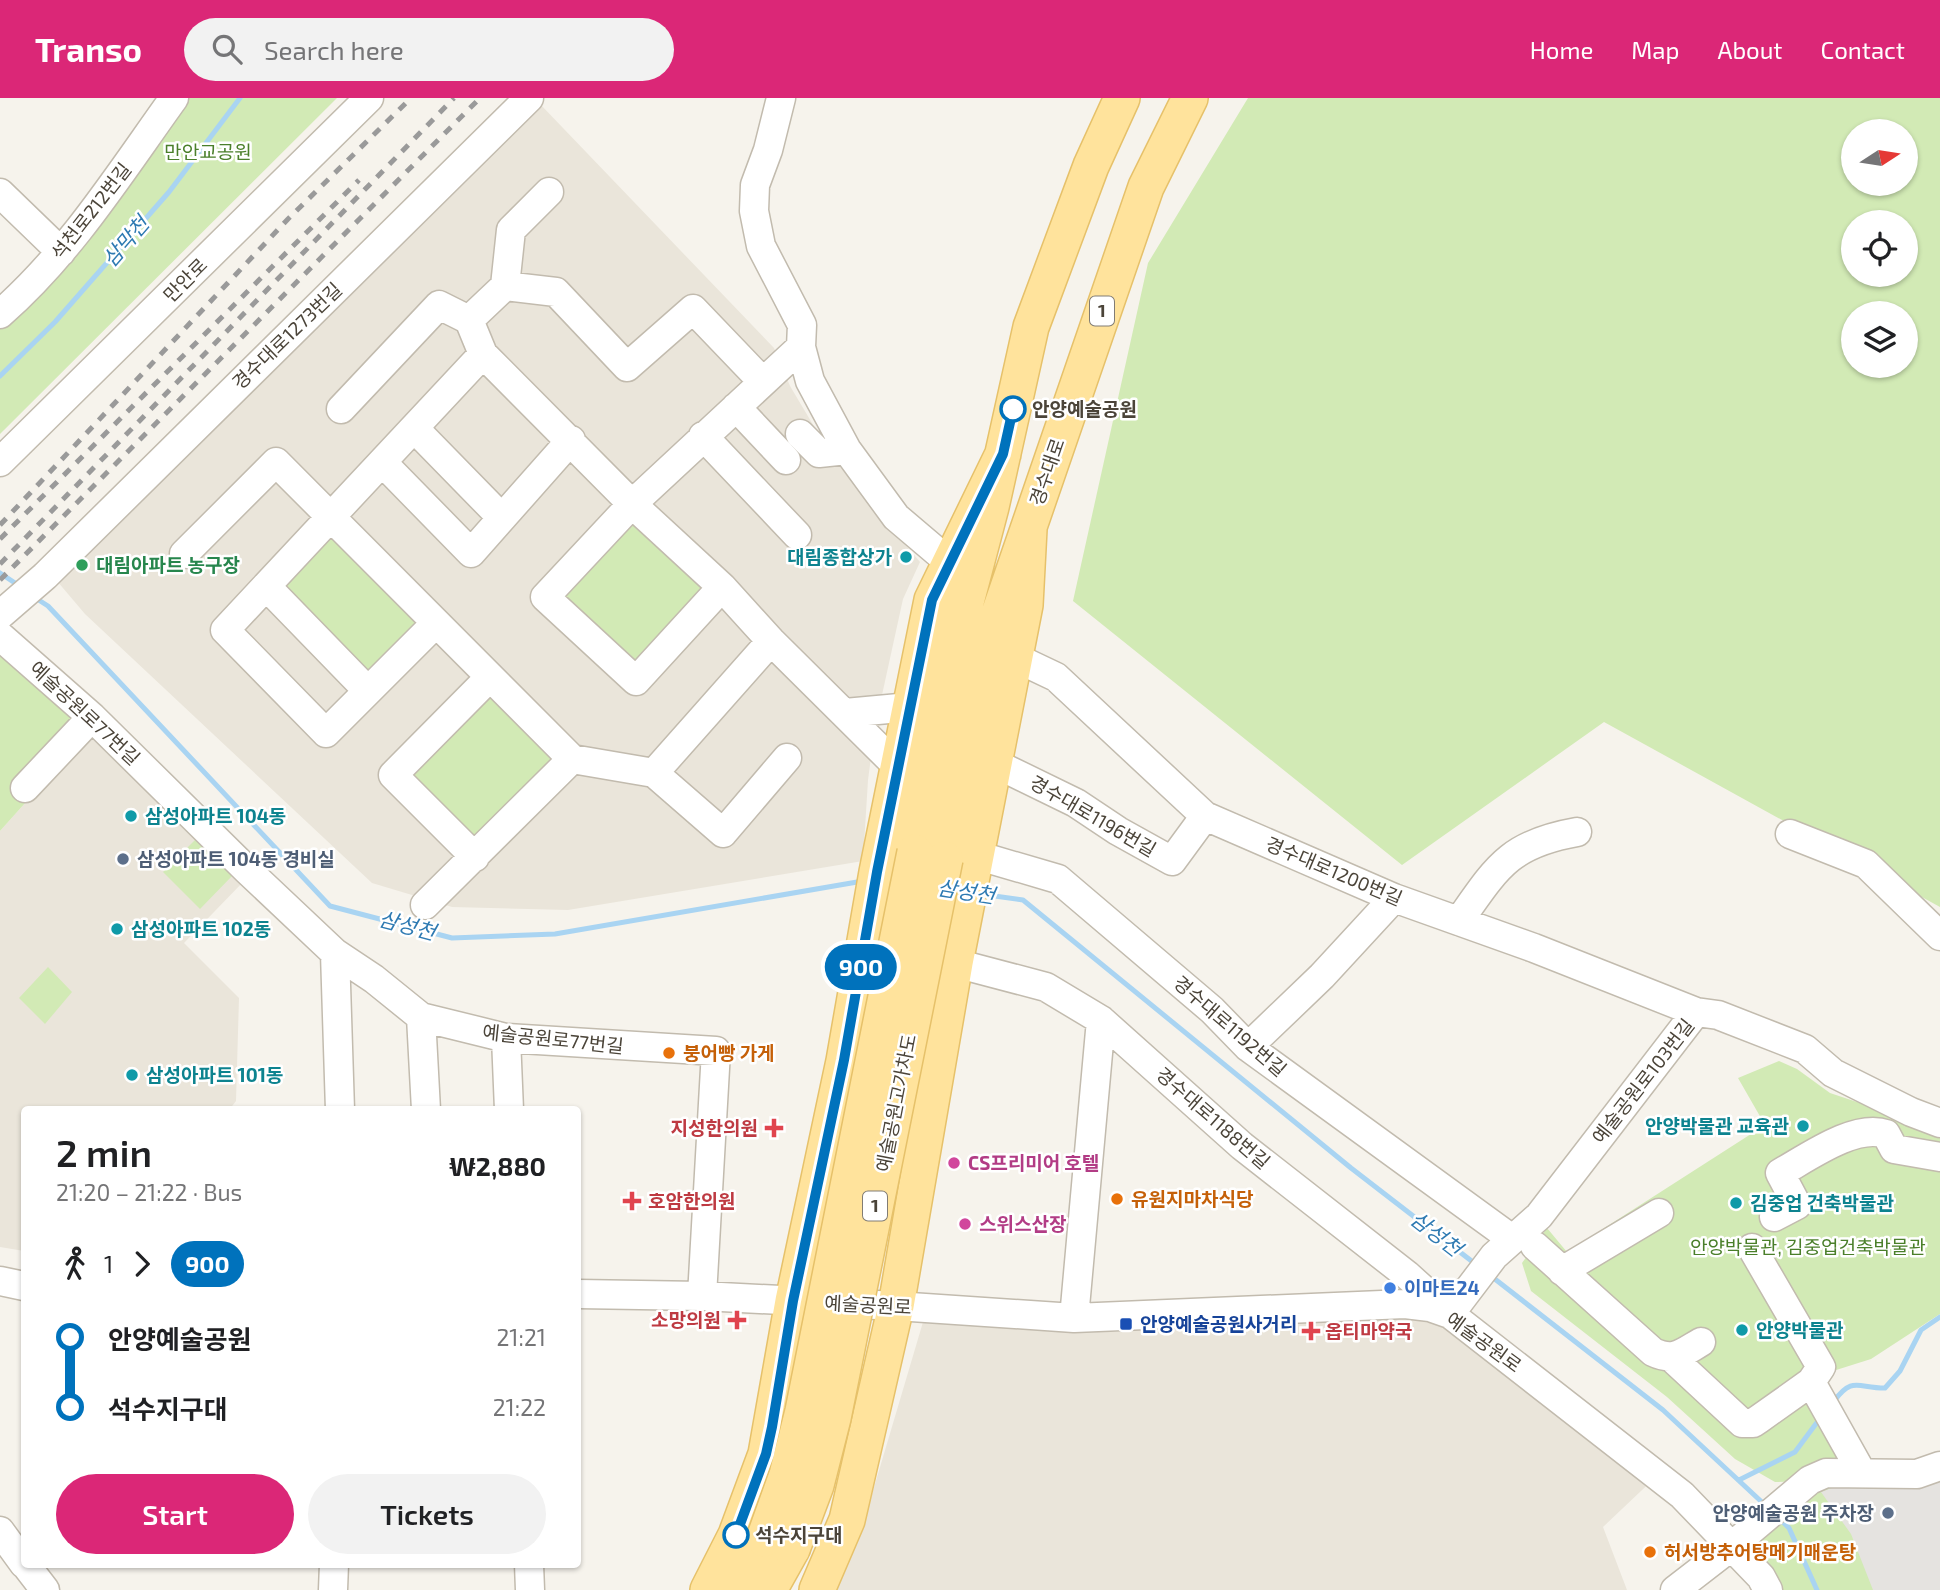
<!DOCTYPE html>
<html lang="en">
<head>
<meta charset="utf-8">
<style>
  :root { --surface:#fff; --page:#f2f2f2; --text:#202124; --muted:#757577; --accent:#db2777 }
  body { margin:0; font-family:"Exo 2","Noto Sans KR",sans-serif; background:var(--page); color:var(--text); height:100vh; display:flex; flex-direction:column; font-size:26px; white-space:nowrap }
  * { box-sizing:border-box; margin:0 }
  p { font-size:23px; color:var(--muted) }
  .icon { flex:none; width:38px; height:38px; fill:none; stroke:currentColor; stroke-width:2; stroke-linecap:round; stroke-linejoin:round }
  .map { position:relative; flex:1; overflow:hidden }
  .details { position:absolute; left:21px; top:1008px; width:560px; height:462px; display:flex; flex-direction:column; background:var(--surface); border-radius:7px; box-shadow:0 2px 5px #0004 }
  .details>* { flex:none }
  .badge { padding:0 14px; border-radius:23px; font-size:24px; line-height:46px }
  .needle { width:46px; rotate:78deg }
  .fabs { position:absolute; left:1841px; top:21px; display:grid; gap:14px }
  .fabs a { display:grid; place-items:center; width:77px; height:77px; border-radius:50%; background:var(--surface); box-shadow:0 2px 5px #0004; font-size:35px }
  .map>.badge { position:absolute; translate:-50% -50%; box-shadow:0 0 0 4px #fff }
  .legs { display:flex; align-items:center; gap:10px; height:77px; padding:0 35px; font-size:23px }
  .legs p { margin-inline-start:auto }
  .overview { display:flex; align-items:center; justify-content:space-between; height:119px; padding:0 35px }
  h1 { font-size:38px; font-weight:600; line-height:52px }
  .action { display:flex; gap:14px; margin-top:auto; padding:14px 35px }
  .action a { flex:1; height:80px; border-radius:42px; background:var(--accent); color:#fff; font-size:28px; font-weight:600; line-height:80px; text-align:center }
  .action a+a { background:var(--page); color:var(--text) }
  ul { padding:0 35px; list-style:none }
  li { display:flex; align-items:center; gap:24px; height:70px; font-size:26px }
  li i { display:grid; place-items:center; width:10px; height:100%; margin:0 9px; background:currentColor }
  li i::after { content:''; width:18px; height:18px; margin:-9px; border:5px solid; border-radius:50%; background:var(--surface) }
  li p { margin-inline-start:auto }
  li:first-child i { background:linear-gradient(#0000 50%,currentColor 0) }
  li:last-child i { background:linear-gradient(currentColor 50%,#0000 0) }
  header { display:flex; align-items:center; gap:42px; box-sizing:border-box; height:98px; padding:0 35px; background:var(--accent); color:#fff }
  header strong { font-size:33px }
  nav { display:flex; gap:38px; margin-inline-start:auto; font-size:24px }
  .search { width:490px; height:63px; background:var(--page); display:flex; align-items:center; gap:18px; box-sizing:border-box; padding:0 24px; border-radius:38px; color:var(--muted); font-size:26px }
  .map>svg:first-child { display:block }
</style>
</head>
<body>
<header>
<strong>Transo</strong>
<div class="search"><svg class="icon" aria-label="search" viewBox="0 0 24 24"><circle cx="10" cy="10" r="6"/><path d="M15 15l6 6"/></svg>Search here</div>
<nav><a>Home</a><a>Map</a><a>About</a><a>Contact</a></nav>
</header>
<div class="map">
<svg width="1940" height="1492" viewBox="0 0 1940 1492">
  <rect width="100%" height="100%" fill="#f6f3ec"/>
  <!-- residential -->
  <path fill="#eae5da" d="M 540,6 L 774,250 L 790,288 L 834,362 L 920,464 L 903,501 L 875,629 L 868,682 L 863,763 L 568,812 L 452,809 L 372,785 L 85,516 L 57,483 Z
    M 87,636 L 244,783 L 184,845 L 239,900 L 236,1003 L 229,1012 L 24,1012 L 24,1153 L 0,1149 L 0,733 Z
    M 1434,1217 L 1660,1375 L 1603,1429 L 1627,1492 L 827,1492 L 870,1403 L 923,1224 L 1112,1234 Z"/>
  <!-- green -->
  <path fill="#d2eab5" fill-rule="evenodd" d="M 181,0 L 337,0 L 0,336 L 0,226 Z
    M 1248,0 L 1940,0 L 1940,809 L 1604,624 L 1402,767 L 1073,503 L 1148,165 ZM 1853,33 L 1906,33 L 1906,86 L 1853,86 ZM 1853,124 L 1906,124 L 1906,177 L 1853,177 ZM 1853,215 L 1906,215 L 1906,268 L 1853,268 Z
    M 632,406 L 722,489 L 636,583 L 545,499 Z
    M 331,419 L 436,525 L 368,593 L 266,488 Z
    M 0,551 L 87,636 L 0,733 Z
    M 490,579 L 572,661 L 475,759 L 393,677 Z
    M 196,741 L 233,777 L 200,811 L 163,774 Z
    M 48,869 L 72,894 L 45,926 L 19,900 Z
    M 1779,963 L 1797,971 L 1830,995 L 1863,1006 L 1940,1039 L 1940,1216 L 1871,1261 L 1833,1273 L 1824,1287 L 1859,1351 L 1799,1383 L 1775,1384 L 1735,1361 L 1667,1299 L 1531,1193 L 1522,1165 L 1547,1130 L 1567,1154 L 1765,1027 L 1738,980 Z
    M 1828,1374 L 1940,1492 L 1770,1492 L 1734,1448 Z"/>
  <!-- parking -->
  <path fill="#e5e3e0" d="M 1940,1368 L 1940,1492 L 1873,1492 L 1851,1436 L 1821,1394 L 1859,1380 Z"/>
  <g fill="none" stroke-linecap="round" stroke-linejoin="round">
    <!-- stream -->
    <path stroke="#a9d4f2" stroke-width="5" d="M 0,278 L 55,224 L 169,94 L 240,0
      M 0,475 L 21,489
      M 34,499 L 48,508 L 330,808 L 452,840 L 555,836 L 863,783
      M 980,796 L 1023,802 L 1351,1070 L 1478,1168
      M 1491,1178 L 1663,1312 L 1765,1407
      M 1834,1303 C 1853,1278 1857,1290 1885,1290 L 1900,1273 L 1921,1232 L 1940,1219
      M 1739,1382 L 1795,1354 L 1821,1319
      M 1778,1419 L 1789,1430 L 1817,1492"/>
    <!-- minor casing -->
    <g stroke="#c2bbae" stroke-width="31">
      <path id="minor" d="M 781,0 L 768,52 L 755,87 L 754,113 L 761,148 L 802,227 L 801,249 L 810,283 L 847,352 L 896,419 L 949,464
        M 0,95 L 61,154
        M 505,188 L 556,194 L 627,269 L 693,211 L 763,284
        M 0,216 C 70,155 120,75 174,0
        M 469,222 L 505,188 L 511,132 L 549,94
        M 736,309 L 786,362
        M 341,311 L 439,207 L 469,222 L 483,256 L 632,406 L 722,489 L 771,543 L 898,669
        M 414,330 L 502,420
        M 800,336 L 819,355 L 847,352
        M 703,338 L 797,437
        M 0,364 L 369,0
        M 382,364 L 471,455 L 571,342
        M 184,456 L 276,364 L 572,661
        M 266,488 L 368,593
        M 722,489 L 636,583 L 545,499 L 632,406 L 801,249
        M 0,517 L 45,478 L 529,0
        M 436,525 L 326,635 L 225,532 L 483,256
        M 0,538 L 92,619 L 247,772 L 335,855 L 374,881 L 421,919 L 506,940 L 716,953 L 702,1198
        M 1016,560 L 1056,579 L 1205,718 L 1394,800 L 1534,850 L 1696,914 L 1718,917 L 1805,951 L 1833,975 L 1911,1014 L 1940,1025
        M 845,615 L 910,609
        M 994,665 L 1076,705 L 1118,733 L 1172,763 L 1205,718
        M 654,675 L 723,735 L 787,660
        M 25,690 L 92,619
        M 1790,736 L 1866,766 L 1940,838
        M 976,757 L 1058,781 L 1212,912 L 1248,949 L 1512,1141
        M 475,759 L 393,677 L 490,579
        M 425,807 L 572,661 L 654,675 L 771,543
        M 1459,823 C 1497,769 1509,746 1577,734
        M 335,855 L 340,1012
        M 955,865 L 1046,889 L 1101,922 L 1242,1048 L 1407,1177 L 1448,1214
        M 421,919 L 426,1012
        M 506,940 L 509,1012
        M 1248,949 L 1322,878 L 1394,800
        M 1774,1119 L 1797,1107 L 1780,1075 C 1807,1060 1855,1025 1886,1036 L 1894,1051 L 1940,1059
        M 1535,1148 L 1653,1254 C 1674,1264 1682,1255 1701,1244
        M 1562,1173 L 1659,1115
        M 0,1183 L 24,1188
        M 578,1196 L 702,1198 L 896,1208 L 1074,1220 L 1405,1206 L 1430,1209 L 1450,1216 L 1682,1397 L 1761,1479 L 1768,1492
        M 1450,1216 L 1494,1158 L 1539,1118 L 1696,914
        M 1074,1220 L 1101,922
        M 1672,1260 L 1742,1325 L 1753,1325 L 1759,1321 L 1811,1284 L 1821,1269 L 1752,1150
        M 1811,1284 L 1862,1375
        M 0,1433 L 24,1466
        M 25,1466 L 45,1492
        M 529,1466 L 530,1492
        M 333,1492 L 334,1466
        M 1675,1492 L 1732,1448 L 1810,1382 L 1826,1375 L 1917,1376 L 1940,1368"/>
    </g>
    <!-- major casing -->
    <g stroke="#e6c16a" stroke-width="38">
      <path id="major" d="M 915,754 L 960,527 L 991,409 L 1031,229 L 1091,68 L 1122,0
        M 945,761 L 991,539 L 1146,89 L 1190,0
        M 708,1492 L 736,1437 L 766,1356 L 793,1203 L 844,963 L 877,774 L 932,502 L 1003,356
        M 735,1492 L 764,1441
        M 769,1492 L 792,1451
        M 817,1492 L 847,1422 L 896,1208 L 955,865 L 1025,507 L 1029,431"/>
    </g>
    <!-- minor -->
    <use href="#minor" stroke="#fff" stroke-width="28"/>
    <!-- major -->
    <use href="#major" stroke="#ffe39c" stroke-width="35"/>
    <!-- rail -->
    <path stroke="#9a9a9a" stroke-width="5" stroke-dasharray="9 9" stroke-linecap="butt" d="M 0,427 L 288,121 L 411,0
      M 0,441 L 359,82
      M 0,466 L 454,0
      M 0,482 L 480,0"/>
    <!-- major-bridge casing -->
    <g stroke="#e6c16a" stroke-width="38" stroke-linecap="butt">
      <path id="major-bridge" d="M 764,1441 L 787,1377 L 803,1313 L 915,754
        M 792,1451 L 816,1387 L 833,1320 L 945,761"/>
    </g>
    <!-- major-bridge -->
    <use href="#major-bridge" stroke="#ffe39c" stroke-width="35"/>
  </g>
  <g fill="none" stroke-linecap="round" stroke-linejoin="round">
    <!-- line-1 casing -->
    <g stroke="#fff" stroke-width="16">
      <path id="line-1" d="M 736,1437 L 766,1356 L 772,1329 L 793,1203 L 844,962 L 877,774 L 932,502 L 1003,356 L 1013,311"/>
    </g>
    <!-- line-1 -->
    <use href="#line-1" stroke="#0072bc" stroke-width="10"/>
  </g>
  <!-- markers -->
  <g fill="#fff" stroke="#0072bc" stroke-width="3.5">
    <circle cx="1013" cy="311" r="12"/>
    <circle cx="736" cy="1437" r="12"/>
  </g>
  <g fill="#0f9aa8" stroke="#fff" stroke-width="2.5">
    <circle cx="906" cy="459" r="7"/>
    <circle cx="131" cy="718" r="7"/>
    <circle cx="117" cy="831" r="7"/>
    <circle cx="132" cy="977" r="7"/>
    <circle cx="1803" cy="1028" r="7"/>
    <circle cx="1736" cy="1105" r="7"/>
    <circle cx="1742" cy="1232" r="7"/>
  </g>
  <circle fill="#2e9e5b" stroke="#fff" stroke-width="2.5" cx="82" cy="467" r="7"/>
  <g fill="#5c6f8a" stroke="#fff" stroke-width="2.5">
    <circle cx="123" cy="761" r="7"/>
    <circle cx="1888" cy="1415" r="7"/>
  </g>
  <g fill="#e8710a" stroke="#fff" stroke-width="2.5">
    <circle cx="669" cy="955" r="7"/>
    <circle cx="1117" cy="1101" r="7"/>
    <circle cx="1650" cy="1454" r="7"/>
  </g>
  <g fill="#e0444e" stroke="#fff" stroke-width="2.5">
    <path d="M770.5 1019.5h7v7h7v7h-7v7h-7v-7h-7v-7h7z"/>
    <path d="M628.5 1092.5h7v7h7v7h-7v7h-7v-7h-7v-7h7z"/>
    <path d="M733.5 1211.5h7v7h7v7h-7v7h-7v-7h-7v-7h7z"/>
    <path d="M1307.5 1222.5h7v7h7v7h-7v7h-7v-7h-7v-7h7z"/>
  </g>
  <g fill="#d1479c" stroke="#fff" stroke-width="2.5">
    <circle cx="954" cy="1065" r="7"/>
    <circle cx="965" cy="1126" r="7"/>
  </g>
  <circle fill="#3f7fe0" stroke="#fff" stroke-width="2.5" cx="1390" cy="1190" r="7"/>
  <rect fill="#1a4fb4" stroke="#fff" stroke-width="2.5" x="1119" y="1219" width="14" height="14" rx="3.5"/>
  <g text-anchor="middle" stroke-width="5" stroke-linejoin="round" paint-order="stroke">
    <!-- shield labels -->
    <g fill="#fff" stroke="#817c74" stroke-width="2">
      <rect x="1090" y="198.5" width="24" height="29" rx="5"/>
      <rect x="863" y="1093.5" width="24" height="29" rx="5"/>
    </g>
    <g font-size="18" font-weight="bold" fill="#4b4439">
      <text x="1102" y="219">1</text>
      <text x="875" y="1114">1</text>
    </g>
    <!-- park labels -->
    <g font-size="19" fill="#4a7f2a" stroke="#fff">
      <text x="208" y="61">만안교공원</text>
      <text x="1808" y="1156">안양박물관, 김중업건축박물관</text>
    </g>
    <!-- street labels -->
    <g font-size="19" fill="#4b4439" stroke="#fff">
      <text transform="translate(91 113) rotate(-52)" y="7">석천로212번길</text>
      <text transform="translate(185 182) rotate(-45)" y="7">만안로</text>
      <text transform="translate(287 238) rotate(-44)" y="7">경수대로1273번길</text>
      <text transform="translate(1047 374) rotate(-71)" y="7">경수대로</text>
      <text transform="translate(85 615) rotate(43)" y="7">예술공원로77번길</text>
      <text transform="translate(1093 718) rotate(30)" y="7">경수대로1196번길</text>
      <text transform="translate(1334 773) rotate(23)" y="7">경수대로1200번길</text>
      <text transform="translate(1230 928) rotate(41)" y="7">경수대로1192번길</text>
      <text transform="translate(553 941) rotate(6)" y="7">예술공원로77번길</text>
      <text transform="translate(1643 983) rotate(-52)" y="7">예술공원로103번길</text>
      <text transform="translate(896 1005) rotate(-79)" y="7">예술공원고가차도</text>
      <text transform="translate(1213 1020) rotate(41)" y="7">경수대로1188번길</text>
      <text transform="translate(868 1207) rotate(3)" y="7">예술공원로</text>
      <text transform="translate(1484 1244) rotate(36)" y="7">예술공원로</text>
    </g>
    <!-- stop labels -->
    <g font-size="19" font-weight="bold" fill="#4b4439" stroke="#fff" text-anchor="start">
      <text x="1032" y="318">안양예술공원</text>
      <text x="755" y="1444">석수지구대</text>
    </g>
    <!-- culture labels -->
    <g font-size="19" font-weight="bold" fill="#0d838f" stroke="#fff" text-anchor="start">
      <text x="892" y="466" text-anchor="end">대림종합상가</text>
      <text x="145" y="725">삼성아파트 104동</text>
      <text x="131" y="838">삼성아파트 102동</text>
      <text x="146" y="984">삼성아파트 101동</text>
      <text x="1789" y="1035" text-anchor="end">안양박물관 교육관</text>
      <text x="1750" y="1112">김중업 건축박물관</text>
      <text x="1756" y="1239">안양박물관</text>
    </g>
    <!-- leisure labels -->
    <g font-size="19" font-weight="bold" fill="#27864d" stroke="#fff" text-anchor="start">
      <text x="96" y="474">대림아파트 농구장</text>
    </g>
    <!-- service labels -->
    <g font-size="19" font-weight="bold" fill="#4e5e75" stroke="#fff" text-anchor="start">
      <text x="137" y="768">삼성아파트 104동 경비실</text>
      <text x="1874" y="1422" text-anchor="end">안양예술공원 주차장</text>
    </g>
    <!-- food labels -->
    <g font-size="19" font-weight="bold" fill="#c56008" stroke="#fff" text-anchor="start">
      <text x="683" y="962">붕어빵 가게</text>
      <text x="1131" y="1108">유원지마차식당</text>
      <text x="1664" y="1461">허서방추어탕메기매운탕</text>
    </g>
    <!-- health labels -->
    <g font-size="19" font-weight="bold" fill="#be3a42" stroke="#fff" text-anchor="end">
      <text x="758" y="1037">지성한의원</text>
      <text x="648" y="1110" text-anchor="start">호암한의원</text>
      <text x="721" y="1229">소망의원</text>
      <text x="1325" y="1240" text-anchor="start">옵티마약국</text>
    </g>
    <!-- hotel labels -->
    <g font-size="19" font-weight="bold" fill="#b23c85" stroke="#fff" text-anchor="start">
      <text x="968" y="1072">CS프리미어 호텔</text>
      <text x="979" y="1133">스위스산장</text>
    </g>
    <!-- shop labels -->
    <g font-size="19" font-weight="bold" fill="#366cbe" stroke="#fff" text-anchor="start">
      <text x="1404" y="1197">이마트24</text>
    </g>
    <!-- transit labels -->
    <g font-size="19" font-weight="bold" fill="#164399" stroke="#fff" text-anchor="start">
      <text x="1140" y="1233">안양예술공원사거리</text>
    </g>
    <!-- water labels -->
    <g font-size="21" font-style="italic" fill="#2e7ab2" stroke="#fff">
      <text transform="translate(126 144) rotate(-49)" y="7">삼막천</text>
      <text transform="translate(966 794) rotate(9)" y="7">삼성천</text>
      <text transform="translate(407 828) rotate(15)" y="7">삼성천</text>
      <text transform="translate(1436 1136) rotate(38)" y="7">삼성천</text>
    </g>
  </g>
</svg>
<div class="fabs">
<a><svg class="needle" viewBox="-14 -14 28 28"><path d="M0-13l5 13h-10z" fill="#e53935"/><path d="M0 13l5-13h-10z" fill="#757577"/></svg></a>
<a><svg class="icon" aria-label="locate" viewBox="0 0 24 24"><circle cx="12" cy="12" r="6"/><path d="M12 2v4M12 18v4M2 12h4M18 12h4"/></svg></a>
<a><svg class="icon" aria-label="layers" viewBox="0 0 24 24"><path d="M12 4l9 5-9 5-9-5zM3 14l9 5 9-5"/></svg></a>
</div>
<b class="badge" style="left:861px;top:869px;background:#0072bc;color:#fff">900</b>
<section class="details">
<div class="overview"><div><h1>2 min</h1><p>21:20 – 21:22 · Bus</p></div><b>₩2,880</b></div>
<div class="legs"><svg class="icon" aria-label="walk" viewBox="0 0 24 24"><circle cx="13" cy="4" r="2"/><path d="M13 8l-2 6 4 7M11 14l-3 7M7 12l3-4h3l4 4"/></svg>1<svg class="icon" aria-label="forward" viewBox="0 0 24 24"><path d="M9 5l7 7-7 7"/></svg><b class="badge" style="background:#0072bc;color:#fff">900</b></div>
<ul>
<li><i style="color:#0072bc"></i><b>안양예술공원</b><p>21:21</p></li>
<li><i style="color:#0072bc"></i><b>석수지구대</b><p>21:22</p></li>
</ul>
<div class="action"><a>Start</a><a>Tickets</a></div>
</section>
</div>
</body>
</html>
